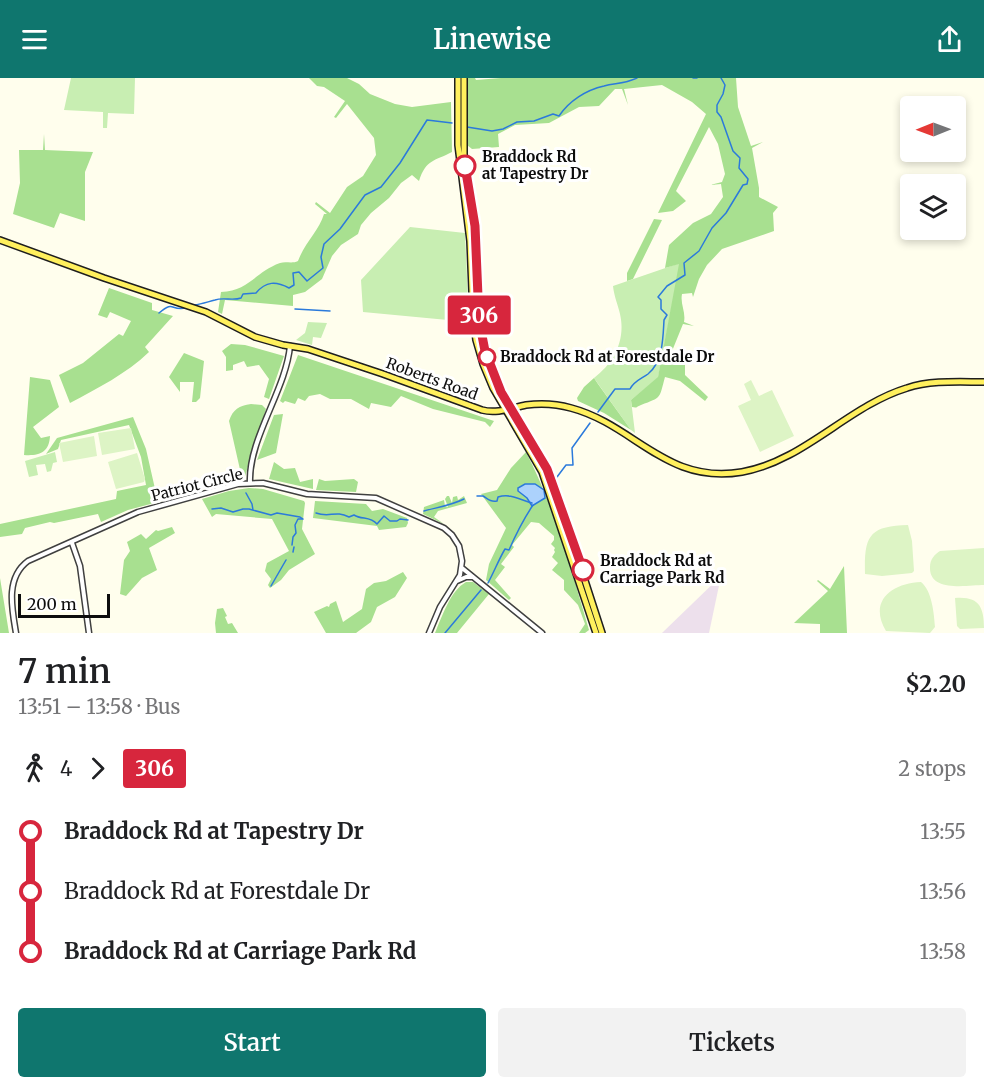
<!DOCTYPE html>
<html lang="en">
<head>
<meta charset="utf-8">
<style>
  :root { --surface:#fff; --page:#f2f2f2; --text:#202124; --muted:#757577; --accent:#0f766e }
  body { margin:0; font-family:Merriweather,serif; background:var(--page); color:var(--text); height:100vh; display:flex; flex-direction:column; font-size:22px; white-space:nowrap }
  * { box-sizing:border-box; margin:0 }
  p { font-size:20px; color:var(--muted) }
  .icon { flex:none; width:33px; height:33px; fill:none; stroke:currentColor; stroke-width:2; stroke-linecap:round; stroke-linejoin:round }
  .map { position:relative; height:555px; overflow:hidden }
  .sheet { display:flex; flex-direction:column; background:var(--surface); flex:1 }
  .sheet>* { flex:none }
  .badge { padding:0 12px; border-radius:4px; font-size:21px; line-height:39px }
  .needle { width:39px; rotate:269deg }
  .buttons { position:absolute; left:900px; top:18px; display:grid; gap:12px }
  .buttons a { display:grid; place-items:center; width:66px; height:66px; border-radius:6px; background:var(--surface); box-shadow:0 3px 9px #0003; font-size:30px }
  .scale { position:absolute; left:18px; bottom:15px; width:92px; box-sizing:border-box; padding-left:6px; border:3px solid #0d0d0d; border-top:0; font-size:16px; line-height:21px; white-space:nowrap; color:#0d0d0d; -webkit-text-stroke:4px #fff; paint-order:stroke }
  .map>.badge { position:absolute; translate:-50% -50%; box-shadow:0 0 0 3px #fff }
  .legs { display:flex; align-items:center; gap:9px; height:66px; padding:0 18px; font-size:20px }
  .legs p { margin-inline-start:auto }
  .headline { display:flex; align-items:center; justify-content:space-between; height:102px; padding:0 18px }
  h1 { font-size:33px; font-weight:600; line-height:45px }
  .button { display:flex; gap:12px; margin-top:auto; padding:12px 18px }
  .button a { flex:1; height:69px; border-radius:6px; background:var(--accent); color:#fff; font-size:24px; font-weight:600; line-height:69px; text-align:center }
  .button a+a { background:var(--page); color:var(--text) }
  ul { padding:0 18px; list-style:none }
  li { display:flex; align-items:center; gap:21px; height:60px; font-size:22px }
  li i { display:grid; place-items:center; width:9px; height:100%; margin:0 8px; background:currentColor }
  li i::after { content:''; width:15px; height:15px; margin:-8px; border:4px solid; border-radius:50%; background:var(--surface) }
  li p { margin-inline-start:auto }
  li:first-child i { background:linear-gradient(#0000 50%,currentColor 0) }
  li:last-child i { background:linear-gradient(currentColor 50%,#0000 0) }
  header { display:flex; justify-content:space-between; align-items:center; height:78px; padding:0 18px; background:var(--accent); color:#fff; font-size:27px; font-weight:600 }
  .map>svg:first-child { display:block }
</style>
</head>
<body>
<header><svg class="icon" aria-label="menu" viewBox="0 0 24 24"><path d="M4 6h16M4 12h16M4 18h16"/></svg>Linewise<svg class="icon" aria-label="share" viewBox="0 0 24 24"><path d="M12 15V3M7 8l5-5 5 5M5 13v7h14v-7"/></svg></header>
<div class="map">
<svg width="984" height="555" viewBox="0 0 984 555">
  <rect width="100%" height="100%" fill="#fffeed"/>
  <!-- industrial -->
  <path fill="#ede0ec" d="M 721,498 L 709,555 L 662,555 Z"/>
  <!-- green -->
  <path fill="#c8eeb2" d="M 71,0 L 135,0 L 134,36 L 108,35 L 107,50 L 103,50 L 103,34 L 64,32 Z
    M 410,149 L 465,155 L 469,244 L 363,234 L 361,202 Z
    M 680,185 L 658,300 L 631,322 L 635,355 L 631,352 L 594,300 C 614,285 626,262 620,236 C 618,227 614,218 613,208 Z
    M 308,244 L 327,245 L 321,260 L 313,259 L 312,267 L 296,262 L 305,255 Z
    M 55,374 L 57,384 L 53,385 L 51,393 L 47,394 L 45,386 L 36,387 L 38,397 L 29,399 L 25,383 Z"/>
  <!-- forest -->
  <path fill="#a8e090" d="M 309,0 L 347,0 L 359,6 L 370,16 L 395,26 L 412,29 L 451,24 L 452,74 C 435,83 426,81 419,103 L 412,97 L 401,105 L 389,120 L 371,135 L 361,147 L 358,156 L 341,167 L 332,178 L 322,201 L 305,214 L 293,217 L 293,228 L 225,222 L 222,236 L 218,234 L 221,214 C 249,213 255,194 280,185 C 286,183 292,186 298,183 C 305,164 319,153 324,136 L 327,136 L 315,126 L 316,124 L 330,135 L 347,109 L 363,98 L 376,77 L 374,60 L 347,26 L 336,40 L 334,39 L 345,23 L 324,9 L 317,8 Z
    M 466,0 L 475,0 L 476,2 L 501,0 L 736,0 L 738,29 L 751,68 L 763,64 L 752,70 L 759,110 L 759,119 L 778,129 L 773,135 L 774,153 L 722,171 L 707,187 L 699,201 L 693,219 L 692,215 L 682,216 C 680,226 686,234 684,244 L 694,248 L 683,246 L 670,278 L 679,283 L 685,281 L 685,297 L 708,319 L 705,323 L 680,303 L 665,299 C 659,321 662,319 641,327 C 633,330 640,330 632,329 L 631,322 L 658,299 L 679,186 L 665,190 L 669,167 L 693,145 L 711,136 L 723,119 L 721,106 L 710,107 L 722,104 L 725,96 L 718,66 L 709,49 L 676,113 L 686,123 L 673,133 L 658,135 L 706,36 L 692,24 L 662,7 L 624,11 L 628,27 L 622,11 L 615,11 L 599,28 L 579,29 L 549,45 L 515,47 L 498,56 L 499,69 L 472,71 L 467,67 L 465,54 Z
    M 44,56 L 45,72 L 93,74 L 85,94 L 85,143 L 60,135 L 54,150 L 13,136 L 20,105 L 19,72 L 43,72 Z
    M 654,141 L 662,142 L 633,201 L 627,203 L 627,195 Z
    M 109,210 L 152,225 L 152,232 L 173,238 L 145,269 L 149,274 C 126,296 98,310 70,325 L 59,297 L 83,285 L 119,256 L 123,258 L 131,243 L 110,234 L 107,240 L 98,237 Z
    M 231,266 L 245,267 L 284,278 L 269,321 L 264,319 L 269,301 L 259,287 L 247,289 L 244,283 L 233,287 L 233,292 L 226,293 L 226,279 L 222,273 Z
    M 184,275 L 204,283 L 200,320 L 196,324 L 192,324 L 194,304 L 180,304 L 180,314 L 169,299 Z
    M 298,277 L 494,343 L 490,349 L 485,344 L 433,331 L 401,318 L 391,329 L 371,325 L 369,331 L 351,321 L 330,321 L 320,316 L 309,318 L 305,323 L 298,320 L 295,326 L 285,323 L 283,325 L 280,323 Z
    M 30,299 L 50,302 L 59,329 L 33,349 L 41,360 L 50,358 C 49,375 39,378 24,377 Z
    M 594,300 L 598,306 L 631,352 L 604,335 L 578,323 L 577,320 L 584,309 Z
    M 251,326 L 262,327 L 266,331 L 245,398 L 241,396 L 229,343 C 233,331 239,328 251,326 Z
    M 283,336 L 276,375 L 257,382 L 274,337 Z
    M 133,339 L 146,371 L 158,424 L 128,432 L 101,444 L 98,436 L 54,445 L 50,444 L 25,450 L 22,456 L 0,459 L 0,446 L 116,421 L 117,413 L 146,407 L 141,379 L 129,347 L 61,362 L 58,371 L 46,376 L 57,360 Z
    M 526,374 C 555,430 571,491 589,552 L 585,555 L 579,555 L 585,546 L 578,527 L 564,512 L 564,502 L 552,492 L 558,485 L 552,479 L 555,474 L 554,472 L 555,470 L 551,466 L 554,462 L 554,458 L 539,445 L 531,444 L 512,467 L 514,469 L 501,486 L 505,489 L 495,502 L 511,520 L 509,522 L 486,502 L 489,486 L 506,450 L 481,416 L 497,412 L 511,390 Z
    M 274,384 L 284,391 L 295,390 L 300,404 L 313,401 L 313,411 L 269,401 Z
    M 319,401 L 325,403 L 354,401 L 358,404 L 356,414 L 316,412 Z
    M 249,410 L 263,411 L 304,423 L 305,425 L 302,451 L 315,476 L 289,492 L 281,502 L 270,510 L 268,507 L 271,501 L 265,493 L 267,485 L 289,473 L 272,441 L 216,436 L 212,439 L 202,421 L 229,413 Z
    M 447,418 L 449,418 L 452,425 L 453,419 L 457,418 L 458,422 L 464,418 L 467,425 L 438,433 L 434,439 L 444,446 L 423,436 L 424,429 L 444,422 L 445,428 L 448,429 L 445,421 Z
    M 315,423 L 366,426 L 372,433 L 383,431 L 407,440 L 408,445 L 406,449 L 379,452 L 377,448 L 313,440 Z
    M 172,449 L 175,455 L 149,470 L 157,492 L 142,500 L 126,518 L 120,516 L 124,482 L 130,473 L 127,464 L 141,456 L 146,461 L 156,452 L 158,453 Z
    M 844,488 L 847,555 L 820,555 L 820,546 L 794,545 L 828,513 L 817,503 L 818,502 L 830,511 Z
    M 403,494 L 407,500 L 395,519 L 377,529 L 371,544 L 356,555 L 326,555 L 314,534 L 327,528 L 329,529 L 330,526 L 336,523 L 343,544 L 362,531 L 366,511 L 374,505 L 386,503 Z
    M 0,500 L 9,555 L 0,555 Z
    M 466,504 L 473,504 L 489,516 L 457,555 L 435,555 C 442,539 450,513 466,504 Z
    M 223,530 L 227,538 L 225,539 L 228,546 L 232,545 L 238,555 L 216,555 L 215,545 L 217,531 Z"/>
  <!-- pitch -->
  <path fill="#ddf4c5" d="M 751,302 L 759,318 L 772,312 L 794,358 L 760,374 L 738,328 L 751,322 L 744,306 Z
    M 131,350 L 135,371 L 102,377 L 98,355 Z
    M 94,358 L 97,378 L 63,384 L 59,365 Z
    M 137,375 L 145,401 L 144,404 L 116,411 L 108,384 Z
    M 908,447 L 912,463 L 914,493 L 912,495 L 882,498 L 865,496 C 864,458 869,448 908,447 Z
    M 984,470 L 984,507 C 968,507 929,515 930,489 C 930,481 935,476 940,473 Z
    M 921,504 C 932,513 934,535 935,549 L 930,555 L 886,553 C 868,523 892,505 921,504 Z
    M 955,520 C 979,518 984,529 984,550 L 960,551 L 957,548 Z"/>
  <!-- water -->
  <path fill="#acd2fc" stroke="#2b7adb" stroke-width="1.5" d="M 525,406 L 535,406 L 544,412 L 545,420 L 532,428 L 527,420 L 518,413 L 518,410 Z"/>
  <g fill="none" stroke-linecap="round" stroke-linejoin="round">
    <!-- stream -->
    <path stroke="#2b7adb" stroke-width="1.5" d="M 693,0 L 697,0
      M 467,49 L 492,53 L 503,51 L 517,44 L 534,43 L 553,36 L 559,38 C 569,23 586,12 604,8 C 616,5 624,6 637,0
      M 194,227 C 202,226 207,224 215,222 C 223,219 233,223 241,220 L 243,216 L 256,215 C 266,203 276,203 289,210 L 294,207 L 293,195 L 299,194 L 307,203 L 323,190 L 321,179 L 324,166 L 340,151 L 365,117 L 381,109 L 400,85 L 427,42 L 452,45
      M 295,231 L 330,233
      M 159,235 C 175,222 169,233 186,230
      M 598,334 L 615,311 L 630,311 C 634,303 641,301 648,296 C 663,284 663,260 664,242 L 667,237 L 661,231 L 661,222 L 658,219 L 667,208 L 685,197 L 684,185 L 699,173 L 712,150 L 726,135 L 743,107 L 747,106 L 748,101 L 739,90 L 740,80 L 733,73 L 721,39 L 717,34 L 717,27 L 723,16 L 725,7 L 721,0
      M 557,399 L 566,387 L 573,387 L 572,370 L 590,345
      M 246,415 L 252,426 L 253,432
      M 477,418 L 483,418 C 488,421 490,424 497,423 L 498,419 C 511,415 520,422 532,425
      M 212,431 L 221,430 L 233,434 L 243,431 L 249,431 L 271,437 L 277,435 L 300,439 L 303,441 L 298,441 L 295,447 L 296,455 L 293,459 L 292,467
      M 424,433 C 439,429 452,427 464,421
      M 316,435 C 330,440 335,432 349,439 L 354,437 C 362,442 370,438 377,446 L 384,438 L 390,443 L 397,443 L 400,441 L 408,442
      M 293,474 L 294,469
      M 488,505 C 494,494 499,481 505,471 L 509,472 C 516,456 523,442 533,427
      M 271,508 L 286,482
      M 445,555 L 481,512"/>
    <!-- minor casing -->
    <g stroke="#404040" stroke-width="7">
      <path id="minor" d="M 250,405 C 248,361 286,312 290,268
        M 72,465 L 80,488 L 89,555
        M 462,490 L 542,555
        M 457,503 L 466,499 L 473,499
        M 16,555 C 12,531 5,500 28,483 L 138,434 L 238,406 L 263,405 L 307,416 L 376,420 L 444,450 L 452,457 L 459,468 L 462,483 L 460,497 L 440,529 L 429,555"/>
    </g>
    <!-- major casing -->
    <g stroke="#1e1e1e" stroke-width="8">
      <path id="major" d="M 458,0 L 458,67 L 470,163 L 473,238 L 476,262 L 483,286 L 493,310 L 542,394 L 596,555
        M 464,0 L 464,76 L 476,160 L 479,242 L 483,265 L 491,292 L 501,314 L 537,371 L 552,401 L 602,555
        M 0,162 L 104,200 L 206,234 L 255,259 L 283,267 L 308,271 L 383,296 L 482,332 C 497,336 511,330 526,327 C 541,325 557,326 571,330 C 635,347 666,407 742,394 C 804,383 848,328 907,310 C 931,302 959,304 984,304"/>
    </g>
    <!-- minor -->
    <use href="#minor" stroke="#fff" stroke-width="4"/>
    <!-- major -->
    <use href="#major" stroke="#fff05d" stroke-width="5"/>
  </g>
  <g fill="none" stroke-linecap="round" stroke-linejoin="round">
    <!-- line-1 casing -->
    <g stroke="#fff" stroke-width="14">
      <path id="line-1" d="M 465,88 L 475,148 L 479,242 L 485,273 L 501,314 L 547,391 L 583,492"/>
    </g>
    <!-- line-1 -->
    <use href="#line-1" stroke="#d7263d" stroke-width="9"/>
  </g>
  <!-- markers -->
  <g fill="#fff" stroke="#d7263d" stroke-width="3">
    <circle cx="465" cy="88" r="10"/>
    <circle cx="487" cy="279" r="8"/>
    <circle cx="583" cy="492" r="10"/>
  </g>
  <g text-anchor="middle" stroke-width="6" stroke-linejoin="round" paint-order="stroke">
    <!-- stop labels -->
    <g font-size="15" font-weight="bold" fill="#0d0d0d" stroke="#fff" text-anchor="start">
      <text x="482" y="84">Braddock Rd<tspan x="482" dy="17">at Tapestry Dr</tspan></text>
      <text x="500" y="284">Braddock Rd at Forestdale Dr</text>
      <text x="600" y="488">Braddock Rd at<tspan x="600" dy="17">Carriage Park Rd</tspan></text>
    </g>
    <!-- street labels -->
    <g font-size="15" fill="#0d0d0d" stroke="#fff">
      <text transform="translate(432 301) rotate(20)" y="5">Roberts Road</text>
      <text transform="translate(197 407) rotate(-14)" y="5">Patriot Circle</text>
    </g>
  </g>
</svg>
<div class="buttons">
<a><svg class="needle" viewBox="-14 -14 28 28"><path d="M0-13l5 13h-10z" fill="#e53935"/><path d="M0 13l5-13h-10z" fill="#757577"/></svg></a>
<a><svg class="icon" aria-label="layers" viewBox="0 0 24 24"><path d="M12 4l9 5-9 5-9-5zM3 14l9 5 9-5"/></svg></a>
</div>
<div class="scale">200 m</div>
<b class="badge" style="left:479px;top:237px;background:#d7263d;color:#fff">306</b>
</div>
<section class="sheet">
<div class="headline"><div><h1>7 min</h1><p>13:51 – 13:58 · Bus</p></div><b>$2.20</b></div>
<div class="legs"><svg class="icon" aria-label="walk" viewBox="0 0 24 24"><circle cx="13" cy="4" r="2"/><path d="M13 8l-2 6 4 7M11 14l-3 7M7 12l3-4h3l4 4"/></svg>4<svg class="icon" aria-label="forward" viewBox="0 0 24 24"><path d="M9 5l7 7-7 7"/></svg><b class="badge" style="background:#d7263d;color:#fff">306</b><p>2 stops</p></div>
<ul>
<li><i style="color:#d7263d"></i><b>Braddock Rd at Tapestry Dr</b><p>13:55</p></li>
<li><i style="color:#d7263d"></i><span>Braddock Rd at Forestdale Dr</span><p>13:56</p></li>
<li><i style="color:#d7263d"></i><b>Braddock Rd at Carriage Park Rd</b><p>13:58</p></li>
</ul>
<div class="button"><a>Start</a><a>Tickets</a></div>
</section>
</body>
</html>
